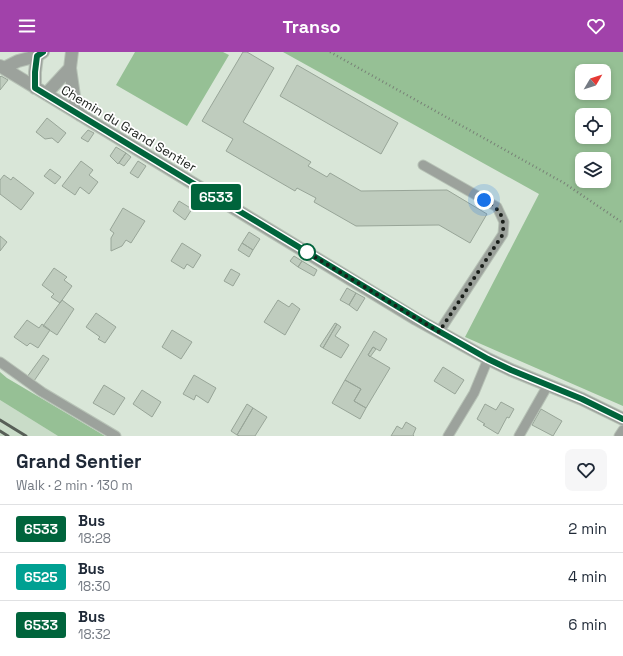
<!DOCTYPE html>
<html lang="en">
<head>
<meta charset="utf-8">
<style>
  :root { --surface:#fff; --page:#f6f6f7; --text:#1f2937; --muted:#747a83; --line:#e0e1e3; --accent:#a142aa }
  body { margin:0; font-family:"Space Grotesk",sans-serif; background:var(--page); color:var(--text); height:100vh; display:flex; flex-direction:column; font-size:15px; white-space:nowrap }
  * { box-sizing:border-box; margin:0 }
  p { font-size:13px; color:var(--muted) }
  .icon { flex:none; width:22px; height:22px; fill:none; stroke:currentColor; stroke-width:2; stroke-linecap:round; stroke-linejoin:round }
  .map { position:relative; height:384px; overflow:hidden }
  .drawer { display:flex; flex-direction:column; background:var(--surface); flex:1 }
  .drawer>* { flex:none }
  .badge { padding:0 8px; border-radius:3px; font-size:14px; line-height:26px }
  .needle { width:26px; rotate:51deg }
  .tools { position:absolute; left:575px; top:12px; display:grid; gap:8px }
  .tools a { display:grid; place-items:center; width:36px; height:36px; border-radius:8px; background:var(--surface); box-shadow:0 2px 6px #0003; font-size:20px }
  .you { position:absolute; width:20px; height:20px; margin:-10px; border:3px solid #fff; border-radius:50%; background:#1a73e8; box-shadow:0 0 0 6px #1a73e833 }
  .map>.badge { position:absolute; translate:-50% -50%; box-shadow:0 0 0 2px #fff }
  .round { display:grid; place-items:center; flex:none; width:42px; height:42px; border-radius:8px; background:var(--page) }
  .head { display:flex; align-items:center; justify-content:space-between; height:68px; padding:0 16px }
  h1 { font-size:19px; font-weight:600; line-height:30px }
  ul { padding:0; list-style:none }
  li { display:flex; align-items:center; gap:12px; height:48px; padding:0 16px; border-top:1px solid var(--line) }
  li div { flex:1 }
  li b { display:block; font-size:15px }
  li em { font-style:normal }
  li .badge { min-width:44px; font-weight:700; text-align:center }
  header { display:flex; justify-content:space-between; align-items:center; height:52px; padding:0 16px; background:var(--accent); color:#fff; font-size:18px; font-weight:600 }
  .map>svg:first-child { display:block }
</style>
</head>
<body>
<header><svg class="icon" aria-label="menu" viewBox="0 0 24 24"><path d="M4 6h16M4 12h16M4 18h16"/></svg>Transo<svg class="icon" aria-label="heart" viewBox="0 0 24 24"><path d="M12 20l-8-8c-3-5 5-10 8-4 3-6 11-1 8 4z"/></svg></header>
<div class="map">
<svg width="623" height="384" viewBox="0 0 623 384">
  <rect width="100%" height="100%" fill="#d9e6d8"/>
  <!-- built -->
  <path fill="#c9dcc8" d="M 0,348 L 58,384 L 0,384 Z"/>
  <!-- green -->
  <path fill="#96c095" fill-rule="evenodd" d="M 135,0 L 223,0 L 229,3 L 187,74 L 116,33 Z
    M 283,0 L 623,0 L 623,354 L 465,285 L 539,142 ZM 582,19 L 604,19 L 604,41 L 582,41 ZM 582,63 L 604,63 L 604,85 L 582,85 ZM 582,107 L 604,107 L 604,129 L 582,129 Z
    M 0,320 L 7,326 L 105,384 L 58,384 L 0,348 Z"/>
  <!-- building -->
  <path fill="#bfccbe" stroke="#98a598" d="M 243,0 L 247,0 L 274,16 L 243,70 L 311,110 L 308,114 L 327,125 L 330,121 L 361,139 L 447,138 L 487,162 L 470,191 L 439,173 L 356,174 L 314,150 L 316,146 L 297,136 L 295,139 L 226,99 L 233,87 L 202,69 Z
    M 297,13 L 398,71 L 381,102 L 280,44 Z
    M 1,24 L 8,28 L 0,38 L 0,25 Z
    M 47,66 L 66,81 L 58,91 L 52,86 L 45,87 L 36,80 Z
    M 88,78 L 94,81 L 88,90 L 81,86 Z
    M 116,95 L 126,101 L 118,112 L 110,104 Z
    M 126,101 L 131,105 L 124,114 L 119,111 Z
    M 81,109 L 93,118 L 89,123 L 98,130 L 89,142 L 80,135 L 75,143 L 62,134 Z
    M 138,109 L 146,114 L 138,126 L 130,121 Z
    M 50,117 L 61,125 L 55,132 L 44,124 Z
    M 4,123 L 11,128 L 13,125 L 34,141 L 21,158 L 0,142 L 0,128 Z
    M 179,149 L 192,157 L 185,168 L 173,159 Z
    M 123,156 L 145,169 L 131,191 L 126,188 L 122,194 L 111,199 L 111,186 L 114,181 L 110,178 Z
    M 249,180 L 260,187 L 253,198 L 242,191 Z
    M 0,184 L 7,190 L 0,199 Z
    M 182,191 L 201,203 L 193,216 L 187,212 L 184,217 L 171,209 Z
    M 242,191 L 253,198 L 249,205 L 238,198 Z
    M 294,204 L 302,209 L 298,215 L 290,209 Z
    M 302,209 L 317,218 L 314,224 L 298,215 Z
    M 54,216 L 67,225 L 64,228 L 72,234 L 60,251 L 51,245 L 54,242 L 42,233 Z
    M 231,217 L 240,222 L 233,234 L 224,229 Z
    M 347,236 L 356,241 L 349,253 L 340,248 Z
    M 356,241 L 365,246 L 357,259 L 349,253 Z
    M 62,248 L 74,257 L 57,283 L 43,274 Z
    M 278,248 L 289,255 L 292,251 L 300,257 L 285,283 L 264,270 Z
    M 96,261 L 116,275 L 105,291 L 98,287 L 100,285 L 86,275 Z
    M 27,268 L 39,276 L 42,272 L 50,278 L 38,296 L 30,291 L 27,294 L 14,285 Z
    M 335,271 L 337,272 L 323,296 L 320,294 Z
    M 337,272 L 341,275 L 335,284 L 349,293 L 341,306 L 323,296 Z
    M 172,278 L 192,290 L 181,307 L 162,295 Z
    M 374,279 L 387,287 L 380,299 L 373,295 L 368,303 L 390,316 L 366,356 L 354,349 L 361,337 L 345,328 Z
    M 373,295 L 376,297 L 370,305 L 368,303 Z
    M 43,303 L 49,307 L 34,329 L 27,325 Z
    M 443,315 L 464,328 L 455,342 L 434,329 Z
    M 194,323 L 216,336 L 208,351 L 196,343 L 194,348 L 183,342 Z
    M 345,328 L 361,337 L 354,349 L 366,356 L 360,367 L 332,351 Z
    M 104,333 L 125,346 L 114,363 L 93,351 Z
    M 142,338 L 161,350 L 152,365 L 133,352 Z
    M 501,350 L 514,357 L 509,366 L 507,365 L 498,382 L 483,373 L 485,372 L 477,367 L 485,352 L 496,358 Z
    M 247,352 L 253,356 L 237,383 L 231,379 Z
    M 253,356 L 267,365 L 255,384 L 240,384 L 237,383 Z
    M 541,357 L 562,369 L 553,384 L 532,373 Z
    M 406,370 L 416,376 L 413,383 L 414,384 L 391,384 L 397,374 L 402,377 Z"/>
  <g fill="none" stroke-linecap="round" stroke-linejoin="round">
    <!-- service casing -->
    <g stroke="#b7c2b6" stroke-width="11">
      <path id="service" d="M 423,113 L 497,155 L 504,170 L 503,182 L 439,280
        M 0,310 L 42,340 L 116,384
        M 448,384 L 474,341 L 488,307
        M 519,384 L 548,333
        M 619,384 L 623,378"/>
    </g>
    <!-- minor casing -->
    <g stroke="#b7c2b6" stroke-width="14">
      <path id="minor" d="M 72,0 L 70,16 L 74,44 L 80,63
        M 0,14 L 416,267 L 488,307 L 511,318 L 582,347 L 623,367
        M 4,16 L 18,9 L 37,4 L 43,0
        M 35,36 L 35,20 L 37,4
        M 46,42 L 70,16"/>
    </g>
    <!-- path -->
    <path stroke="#778076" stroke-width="2.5" stroke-dasharray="1 3" stroke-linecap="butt" d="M 330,0 L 564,131 L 623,171"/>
    <!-- service -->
    <use href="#service" stroke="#9ca29c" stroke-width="9"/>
    <!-- minor -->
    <use href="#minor" stroke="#9ca29c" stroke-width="12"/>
    <!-- rail -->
    <path stroke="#575f57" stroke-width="3" d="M 0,368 L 26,384
      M 0,379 L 8,384"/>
  </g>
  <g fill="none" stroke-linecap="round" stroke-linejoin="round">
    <!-- line casing -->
    <g stroke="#fff" stroke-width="9">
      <path id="line" d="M 43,0 L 37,4 L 35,20 L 35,36 L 428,273 L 488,307 L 511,318 L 582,347 L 623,367"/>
    </g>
    <!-- line -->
    <use href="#line" stroke="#00643c" stroke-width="6"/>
    <!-- walk -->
    <path stroke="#1a1f1a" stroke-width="4" stroke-dasharray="0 7.2" d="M 307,200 L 305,199 L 439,280 L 503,182 C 504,163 501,158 484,148"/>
  </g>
  <!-- markers -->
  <circle fill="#fff" stroke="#00643c" stroke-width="2" cx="307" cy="200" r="8"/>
  <g text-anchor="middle" stroke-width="3.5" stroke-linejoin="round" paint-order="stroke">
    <!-- street labels -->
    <g font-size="13" fill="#1a1f1a" stroke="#fff">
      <text transform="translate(129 76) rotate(31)" y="5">Chemin du Grand Sentier</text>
    </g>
  </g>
</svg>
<div class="tools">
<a><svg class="needle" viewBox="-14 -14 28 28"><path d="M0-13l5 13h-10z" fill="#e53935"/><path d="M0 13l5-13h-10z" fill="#747a83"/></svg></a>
<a><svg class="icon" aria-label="locate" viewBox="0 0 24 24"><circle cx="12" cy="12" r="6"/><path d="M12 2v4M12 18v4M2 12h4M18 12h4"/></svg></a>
<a><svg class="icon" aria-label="layers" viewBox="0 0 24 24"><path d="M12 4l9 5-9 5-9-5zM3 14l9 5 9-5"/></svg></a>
</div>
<div class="you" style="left:484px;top:148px"></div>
<b class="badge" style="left:216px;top:145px;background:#00643c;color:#fff">6533</b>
</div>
<section class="drawer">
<div class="head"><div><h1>Grand Sentier</h1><p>Walk · 2 min · 130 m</p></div><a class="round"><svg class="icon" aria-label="heart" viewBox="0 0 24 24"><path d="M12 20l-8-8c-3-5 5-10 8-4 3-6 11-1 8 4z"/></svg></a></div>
<ul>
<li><span class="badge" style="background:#00643c;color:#fff">6533</span><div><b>Bus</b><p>18:28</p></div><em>2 min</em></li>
<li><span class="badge" style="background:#00a092;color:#fff">6525</span><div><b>Bus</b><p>18:30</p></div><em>4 min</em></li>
<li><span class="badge" style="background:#00643c;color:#fff">6533</span><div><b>Bus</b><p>18:32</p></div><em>6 min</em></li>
</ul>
</section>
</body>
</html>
